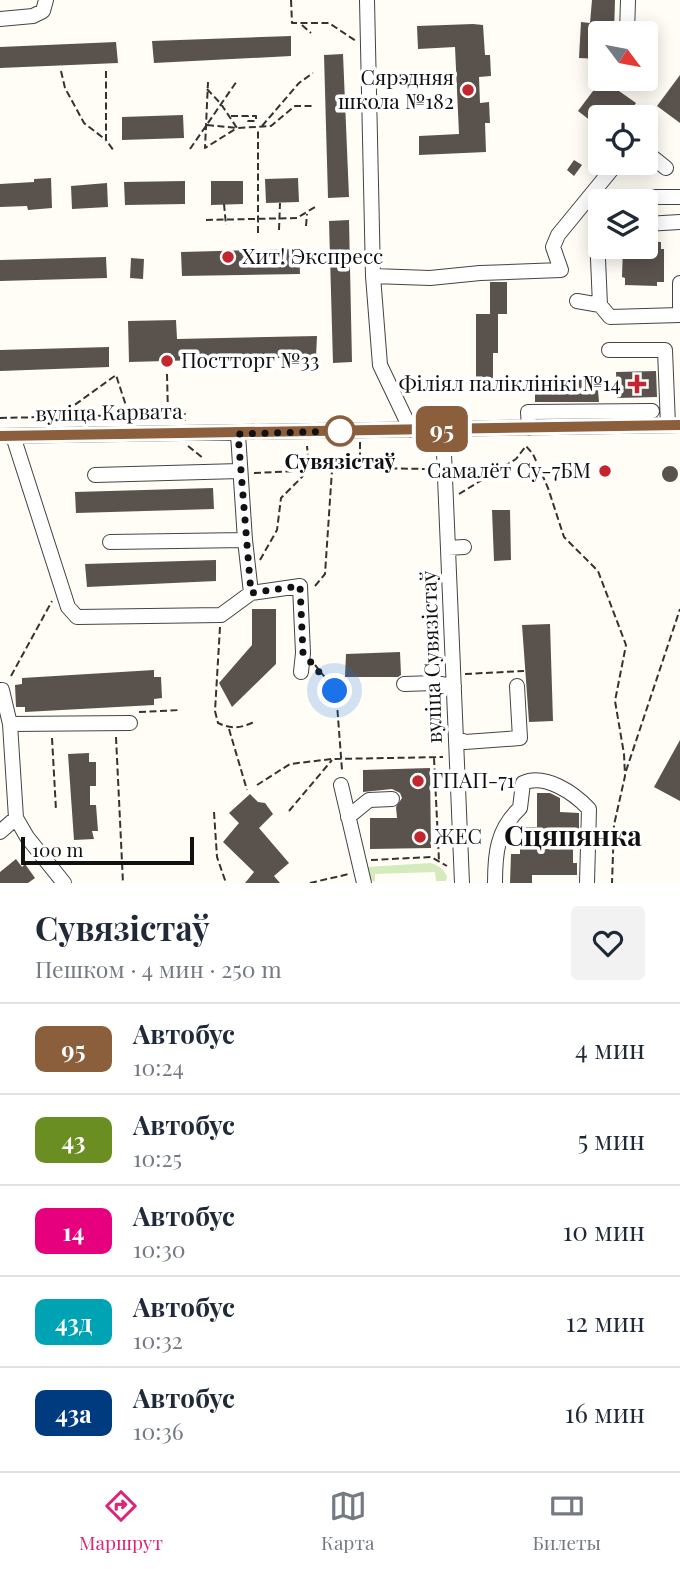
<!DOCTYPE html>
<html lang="ru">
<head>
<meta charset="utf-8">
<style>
  :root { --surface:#fff; --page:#f2f2f3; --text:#1f2937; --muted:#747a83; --line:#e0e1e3; --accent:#db2777 }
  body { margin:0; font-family:"Playfair Display",serif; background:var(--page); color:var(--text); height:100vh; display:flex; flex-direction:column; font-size:26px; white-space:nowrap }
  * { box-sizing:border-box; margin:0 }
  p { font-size:23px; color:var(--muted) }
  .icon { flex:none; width:38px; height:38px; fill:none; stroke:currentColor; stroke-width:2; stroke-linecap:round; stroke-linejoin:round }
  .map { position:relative; height:883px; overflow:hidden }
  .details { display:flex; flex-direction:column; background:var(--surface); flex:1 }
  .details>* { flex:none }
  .badge { padding:0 14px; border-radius:10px; font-size:24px; line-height:46px }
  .needle { width:46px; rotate:122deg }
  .buttons { position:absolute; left:588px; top:21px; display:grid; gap:14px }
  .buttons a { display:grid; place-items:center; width:70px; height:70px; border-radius:7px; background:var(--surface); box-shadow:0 4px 18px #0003; font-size:35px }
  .scale { position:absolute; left:21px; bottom:18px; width:173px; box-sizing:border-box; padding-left:7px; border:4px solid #111; border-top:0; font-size:19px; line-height:24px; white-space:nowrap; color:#111; -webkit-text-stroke:5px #fff; paint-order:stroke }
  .you { position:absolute; width:35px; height:35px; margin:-18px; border:5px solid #fff; border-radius:50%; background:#1a73e8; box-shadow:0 0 0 10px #1a73e833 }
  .map>.badge { position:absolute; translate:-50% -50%; box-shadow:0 0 0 4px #fff }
  .round { display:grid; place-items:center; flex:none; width:74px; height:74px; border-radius:7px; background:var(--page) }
  .summary { display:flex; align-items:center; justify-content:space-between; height:119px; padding:0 35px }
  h1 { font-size:33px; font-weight:700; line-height:52px }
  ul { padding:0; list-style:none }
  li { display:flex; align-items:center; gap:21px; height:91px; padding:0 35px; border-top:2px solid var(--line) }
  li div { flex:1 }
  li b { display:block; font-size:26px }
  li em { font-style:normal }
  li .badge { min-width:77px; font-weight:700; text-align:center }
  .menu { display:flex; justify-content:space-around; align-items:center; height:98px; border-top:2px solid var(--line); background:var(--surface); font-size:19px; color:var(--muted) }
  .menu a { display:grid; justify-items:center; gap:4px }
  .menu .active { color:var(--accent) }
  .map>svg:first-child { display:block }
</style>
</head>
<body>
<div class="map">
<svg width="680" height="883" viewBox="0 0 680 883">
  <rect width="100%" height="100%" fill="#fffdf5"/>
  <!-- green -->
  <path fill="#d5ebbd" d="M 431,863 C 439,866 444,868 447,877 L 446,881 L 436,881 L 435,872 L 375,874 L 375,882 L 370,879 L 366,867 Z"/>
  <!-- building -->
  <path fill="#5a524d" d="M 592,0 L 615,0 L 614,33 L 600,33 L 600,59 L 579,58 L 581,22 L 590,23 Z
    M 473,24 L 483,25 L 485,55 L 490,55 L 491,76 L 479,77 L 480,103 L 489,102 L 490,123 L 485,123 L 486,152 L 419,155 L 419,136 L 459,134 L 455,47 L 418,49 L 417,26 Z
    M 291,36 L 291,56 L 154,63 L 152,41 Z
    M 116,42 L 118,63 L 0,68 L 0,47 Z
    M 343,54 L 349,197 L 328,198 L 324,55 Z
    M 680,75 L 680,123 L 657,106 Z
    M 602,79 L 636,103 L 626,117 L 600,117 L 600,128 L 578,111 Z
    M 183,115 L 184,138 L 122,140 L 122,117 Z
    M 574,160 L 582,165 L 574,176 L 567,170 Z
    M 51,178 L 52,208 L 28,210 L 27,206 L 0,207 L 0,184 L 34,182 L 34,179 Z
    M 298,178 L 299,202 L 266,203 L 265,179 Z
    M 185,181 L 185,204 L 125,205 L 124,182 Z
    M 211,181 L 243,181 L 243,204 L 211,205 Z
    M 107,183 L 108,207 L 72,209 L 71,186 Z
    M 349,220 L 352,362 L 333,363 L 329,221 Z
    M 649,242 L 661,242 L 661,249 L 664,249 L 664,282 L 657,282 L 657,286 L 625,285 L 625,278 L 622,277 L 623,247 L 648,247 Z
    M 299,249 L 300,274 L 182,276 L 181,252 Z
    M 106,257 L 107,278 L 0,281 L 0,260 Z
    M 131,258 L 144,259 L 143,279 L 130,278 Z
    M 490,282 L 507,282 L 507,314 L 498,314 L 498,353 L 493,353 L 493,394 L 476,394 L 476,314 L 490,314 Z
    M 176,320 L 177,339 L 317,336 L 316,357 L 129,362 L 128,321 Z
    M 109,347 L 109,367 L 0,371 L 0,350 Z
    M 656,371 L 657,397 L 617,398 L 616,372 Z
    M 597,379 L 599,402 L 535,402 L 535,382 Z
    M662 474a8 8 0 1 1 16 0a8 8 0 1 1-16 0Z
    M 213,488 L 214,509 L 76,513 L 75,492 Z
    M 492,510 L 510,510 L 511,560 L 494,561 Z
    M 216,560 L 216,581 L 87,587 L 85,564 Z
    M 252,609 L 276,609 L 276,664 L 232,707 L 219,683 L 252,645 Z
    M 550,624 L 553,721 L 529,722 L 522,625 Z
    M 400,652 L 401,675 L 398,677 L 345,677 L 346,654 Z
    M 154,670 L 154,677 L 161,677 L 162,698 L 154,699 L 154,705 L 25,712 L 25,707 L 16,707 L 15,685 L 22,684 L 22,678 Z
    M 680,740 L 680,801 L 654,787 Z
    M 89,753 L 89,762 L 96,762 L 96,786 L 90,786 L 90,805 L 96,805 L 98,831 L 92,831 L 94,839 L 74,840 L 68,754 Z
    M 430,768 L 431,848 L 370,849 L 370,818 L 397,818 L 396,807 L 402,798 L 400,793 L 392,789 L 363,792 L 363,770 Z
    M 537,793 L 550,793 L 560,798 L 560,812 L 579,813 L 579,833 L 573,833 L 573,863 L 577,863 L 577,875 L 532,875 L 532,883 L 510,883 L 511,854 L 520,854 L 520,827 L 537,827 Z
    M 250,794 L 258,802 L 265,803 L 273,814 L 259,828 L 289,863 L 274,876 L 280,883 L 245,883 L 254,872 L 223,842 L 239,823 L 229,813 Z
    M 16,859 L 22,867 L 25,864 L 35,878 L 28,883 L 0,883 L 0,872 Z"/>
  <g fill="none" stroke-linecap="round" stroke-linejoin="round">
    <!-- minor casing -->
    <g stroke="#444" stroke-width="16">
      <path id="minor" d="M 367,0 L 373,276 L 380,365 L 411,430
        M 0,19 L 33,16 L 43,11 L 46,0
        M 627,33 L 628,0
        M 646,152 L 666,168
        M 627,201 L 630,197 L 680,197
        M 646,224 L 680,222
        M 600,234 L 597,236 L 600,305
        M 373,276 L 430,278 L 480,273 L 561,270 L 553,247 L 558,235 L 617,163
        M 577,301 L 600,305 L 610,317 L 680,315
        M 680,315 L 680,283
        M 609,350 L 665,350 L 668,425
        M 529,428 L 528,412 L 652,411
        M 443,430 L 462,883
        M 238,434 L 245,540
        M 0,436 L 680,425
        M 13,436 L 68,607 L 77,617 L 221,615 L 251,593 L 300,586 L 303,653 L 301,672
        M 95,475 L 240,471
        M 110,542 L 245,540 L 251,593
        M 448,548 L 464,547
        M 404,684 L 434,683 L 454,686
        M 0,690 L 2,690 L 10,724
        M 456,738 L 465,742 L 520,738 L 517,686
        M 341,785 L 364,883
        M 348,817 L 369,800 L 392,799
        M 0,832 L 16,818
        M 64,883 L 27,837 L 16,818 L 10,724 L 130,723
        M 495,883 C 495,853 497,830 520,808 L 523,783 C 545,773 574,793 589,809 L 587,883"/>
    </g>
    <!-- path -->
    <path stroke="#333" stroke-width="2" stroke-dasharray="7 3.5" stroke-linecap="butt" d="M 291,0 L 292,23 L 329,23 L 356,41
      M 302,25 L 311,33
      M 61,71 L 65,88 L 84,123 L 106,140
      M 106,71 L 106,140 L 114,151
      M 207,89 L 221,104 L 237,128 L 205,148 L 208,82
      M 231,116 L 256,116 L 256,121 L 248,121 L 248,116
      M 207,125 L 237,128 L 271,126 L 295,106 L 313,106
      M 262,126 L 299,83 L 313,73
      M 190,149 L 237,81
      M 224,204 L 226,225
      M 206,220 L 297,218 L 315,207
      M 306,226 L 307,214
      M 279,230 L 280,203
      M 258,233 L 258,129
      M 167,374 L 168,415
      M 58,417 L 116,375 L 129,415
      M 0,418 L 185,414 L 185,421
      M 360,442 L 360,468
      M 188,446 L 203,458
      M 254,473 L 360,468 L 430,469
      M 459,494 L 516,459 L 526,446 L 533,454 L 548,488 L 564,537 L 598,571 L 626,645 L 615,701 L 624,754 L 625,776 L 614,825 L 612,883
      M 260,560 L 277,530 L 281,498 L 309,470 L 307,446
      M 315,586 L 325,574 L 332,470
      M 220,627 L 215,711 L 218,723 C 233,730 241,728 256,721
      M 315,665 L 336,691 L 342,770
      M 465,674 L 524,671
      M 11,676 L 52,601
      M 139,712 L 180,710
      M 229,729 L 247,790
      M 116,737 L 123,883
      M 52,738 L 56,810
      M 434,758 L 439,861
      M 626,771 L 680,609
      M 257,785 L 290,764 L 332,759 L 443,757
      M 289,811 L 332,760
      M 214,812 L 217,857 L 226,883
      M 371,860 L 431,857 L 447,866
      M 310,883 L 349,874"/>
    <!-- minor -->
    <use href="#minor" stroke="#fff" stroke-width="14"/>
  </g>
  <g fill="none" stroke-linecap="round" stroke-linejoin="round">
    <!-- line casing -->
    <g stroke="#fff" stroke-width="16">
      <path id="line" d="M 0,436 L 680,425"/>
    </g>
    <!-- line -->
    <use href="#line" stroke="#8b5e3c" stroke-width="10"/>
    <!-- walk -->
    <path stroke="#111" stroke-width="7" stroke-dasharray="0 12.6" d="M 335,691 L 303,653 L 300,586 L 251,593 L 238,434 L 340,431"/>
  </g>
  <!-- markers -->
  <g fill="#c4262e" stroke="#fff" stroke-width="2.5">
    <circle cx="468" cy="90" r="7"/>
    <circle cx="228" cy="257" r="7"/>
    <circle cx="167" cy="361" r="7"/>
    <path d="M633.5 373.5h7v7h7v7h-7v7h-7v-7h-7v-7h7z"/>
    <circle cx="605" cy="471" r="7"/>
    <circle cx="418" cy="781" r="7"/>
    <circle cx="420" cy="837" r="7"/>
  </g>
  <circle fill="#fff" stroke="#8b5e3c" stroke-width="3.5" cx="340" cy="431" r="14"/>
  <g text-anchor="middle" stroke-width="7" stroke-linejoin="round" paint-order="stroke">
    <!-- poi labels -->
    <g font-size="21" fill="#111" stroke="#fff" text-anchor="start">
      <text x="454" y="85" text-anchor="end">Сярэдняя<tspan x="454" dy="24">школа №182</tspan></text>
      <text x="242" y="264">Хит! Экспресс</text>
      <text x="181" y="368">Постторг №33</text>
      <text x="621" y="391" text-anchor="end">Філіял паліклінікі №14</text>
      <text x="591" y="478" text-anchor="end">Самалёт Су-7БМ</text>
      <text x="432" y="788">ГПАП-71</text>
      <text x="434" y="844">ЖЕС</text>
    </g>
    <!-- street labels -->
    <g font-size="21" fill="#111" stroke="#fff">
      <text transform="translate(109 413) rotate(-1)" y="7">вуліца Карвата</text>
      <text transform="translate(432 657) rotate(-92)" y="7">вуліца Сувязістаў</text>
    </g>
    <!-- stop labels -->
    <g font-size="21" font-weight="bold" fill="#111" stroke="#fff">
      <text x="340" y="469">Сувязістаў</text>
    </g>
    <!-- district labels -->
    <g font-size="28" font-weight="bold" fill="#111" stroke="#fff">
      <text x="573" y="846">Сцяпянка</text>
    </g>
  </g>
</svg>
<div class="buttons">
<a><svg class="needle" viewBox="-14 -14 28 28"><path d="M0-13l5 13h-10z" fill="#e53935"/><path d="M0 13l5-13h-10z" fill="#747a83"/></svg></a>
<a><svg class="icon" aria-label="locate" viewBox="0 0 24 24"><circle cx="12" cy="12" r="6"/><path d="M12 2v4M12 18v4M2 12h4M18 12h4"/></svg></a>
<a><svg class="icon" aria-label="layers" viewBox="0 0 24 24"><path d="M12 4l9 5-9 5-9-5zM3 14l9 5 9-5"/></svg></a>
</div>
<div class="scale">100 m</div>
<div class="you" style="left:335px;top:691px"></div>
<b class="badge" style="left:442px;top:429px;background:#8b5e3c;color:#fff">95</b>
</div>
<section class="details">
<div class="summary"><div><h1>Сувязістаў</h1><p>Пешком · 4 мин · 250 m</p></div><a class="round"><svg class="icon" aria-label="heart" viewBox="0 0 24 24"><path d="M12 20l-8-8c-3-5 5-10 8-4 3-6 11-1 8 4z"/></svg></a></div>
<ul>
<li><span class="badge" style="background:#8b5e3c;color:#fff">95</span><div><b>Автобус</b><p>10:24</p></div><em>4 мин</em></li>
<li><span class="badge" style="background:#6b8e23;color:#fff">43</span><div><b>Автобус</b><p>10:25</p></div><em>5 мин</em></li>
<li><span class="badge" style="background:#e6007e;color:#fff">14</span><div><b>Автобус</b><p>10:30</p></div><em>10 мин</em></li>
<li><span class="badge" style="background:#00a3b4;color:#fff">43д</span><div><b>Автобус</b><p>10:32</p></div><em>12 мин</em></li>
<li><span class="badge" style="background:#003b80;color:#fff">43а</span><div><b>Автобус</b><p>10:36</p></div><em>16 мин</em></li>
</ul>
</section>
<nav class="menu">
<a class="active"><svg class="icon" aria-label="directions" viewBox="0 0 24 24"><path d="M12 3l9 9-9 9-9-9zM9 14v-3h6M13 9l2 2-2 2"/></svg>Маршрут</a>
<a><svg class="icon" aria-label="map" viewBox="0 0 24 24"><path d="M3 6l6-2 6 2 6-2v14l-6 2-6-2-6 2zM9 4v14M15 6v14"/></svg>Карта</a>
<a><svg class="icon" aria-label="tickets" viewBox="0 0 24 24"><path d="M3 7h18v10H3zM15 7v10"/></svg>Билеты</a>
</nav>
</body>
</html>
